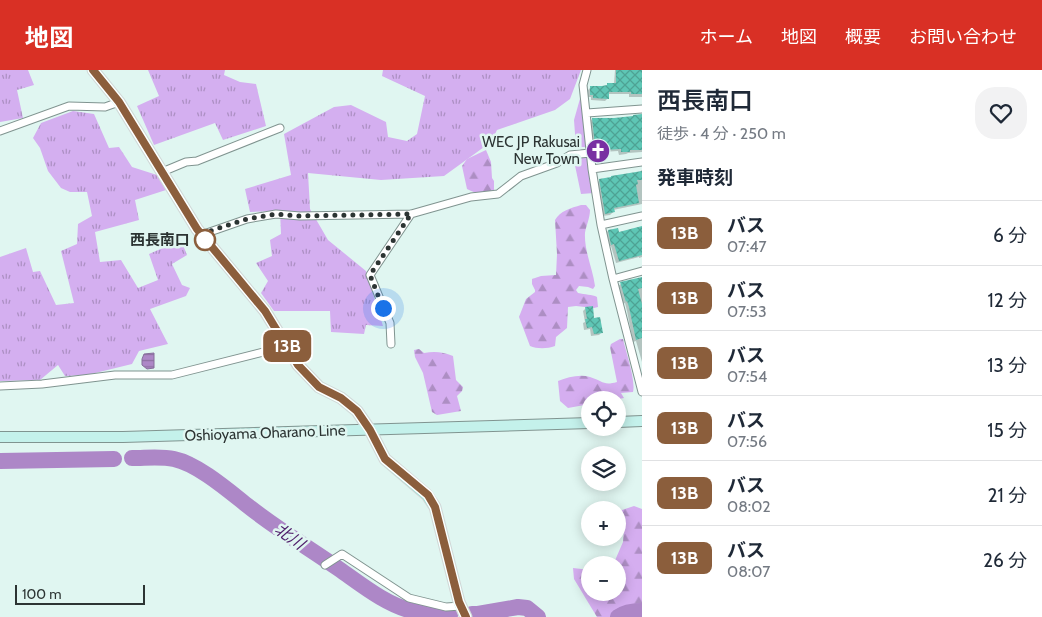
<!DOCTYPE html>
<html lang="ja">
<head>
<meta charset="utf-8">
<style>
  :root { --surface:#fff; --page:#f2f2f3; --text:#1f2937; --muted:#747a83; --line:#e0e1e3; --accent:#d93025 }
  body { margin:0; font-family:Cabin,"Noto Sans JP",sans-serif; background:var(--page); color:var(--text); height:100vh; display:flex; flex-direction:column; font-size:19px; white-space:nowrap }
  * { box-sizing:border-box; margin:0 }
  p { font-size:16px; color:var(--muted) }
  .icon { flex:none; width:28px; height:28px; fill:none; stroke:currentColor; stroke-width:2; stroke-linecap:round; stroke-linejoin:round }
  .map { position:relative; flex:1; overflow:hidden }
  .panel { display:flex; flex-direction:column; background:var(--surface); width:400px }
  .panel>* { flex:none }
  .badge { padding:0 10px; border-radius:8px; font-size:18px; line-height:32px }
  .tools { position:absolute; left:581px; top:321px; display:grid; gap:10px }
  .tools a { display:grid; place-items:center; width:45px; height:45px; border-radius:50%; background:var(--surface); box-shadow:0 2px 12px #0003; font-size:25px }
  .scale { position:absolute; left:15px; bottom:12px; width:130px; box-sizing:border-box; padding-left:5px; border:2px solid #2c3433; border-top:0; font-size:14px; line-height:18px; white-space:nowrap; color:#2c3433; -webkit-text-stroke:4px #e0f6f1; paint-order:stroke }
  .you { position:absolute; width:25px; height:25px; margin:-12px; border:4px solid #fff; border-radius:50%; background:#1a73e8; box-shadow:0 0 0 8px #1a73e833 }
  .map>.badge { position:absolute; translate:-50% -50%; box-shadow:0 0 0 2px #fff }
  h2 { padding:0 15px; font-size:19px; line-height:45px }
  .round { display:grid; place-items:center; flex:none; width:52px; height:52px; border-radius:20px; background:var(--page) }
  .overview { display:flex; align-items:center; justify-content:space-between; height:85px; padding:0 15px }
  h1 { font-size:24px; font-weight:600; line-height:38px }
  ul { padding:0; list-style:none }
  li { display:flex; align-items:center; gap:15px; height:65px; padding:0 15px; border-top:1px solid var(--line) }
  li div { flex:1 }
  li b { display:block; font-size:19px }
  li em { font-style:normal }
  li .badge { min-width:55px; font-weight:700; text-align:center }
  header { display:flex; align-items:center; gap:30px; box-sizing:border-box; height:70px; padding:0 25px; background:var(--accent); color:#fff }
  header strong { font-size:24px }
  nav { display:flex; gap:28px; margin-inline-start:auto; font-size:18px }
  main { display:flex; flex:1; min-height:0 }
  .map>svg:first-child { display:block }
</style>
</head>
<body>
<header>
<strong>地図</strong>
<nav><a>ホーム</a><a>地図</a><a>概要</a><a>お問い合わせ</a></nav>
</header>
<main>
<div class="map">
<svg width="642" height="547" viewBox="0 0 642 547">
  <defs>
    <pattern id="grass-tufts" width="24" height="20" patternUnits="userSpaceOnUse" patternTransform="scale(1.25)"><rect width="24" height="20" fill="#d4aff0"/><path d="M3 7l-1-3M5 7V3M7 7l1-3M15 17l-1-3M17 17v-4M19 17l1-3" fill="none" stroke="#ac8fc3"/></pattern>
    <pattern id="forest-firs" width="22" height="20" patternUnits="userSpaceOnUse" patternTransform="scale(1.25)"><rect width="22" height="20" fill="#d5aef0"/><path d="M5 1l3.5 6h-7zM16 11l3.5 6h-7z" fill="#ad8ec3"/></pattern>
    <pattern id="water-rules" width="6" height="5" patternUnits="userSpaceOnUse" patternTransform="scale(1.25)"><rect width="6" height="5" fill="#ad87c7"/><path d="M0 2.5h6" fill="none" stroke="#8d6fa2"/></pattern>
    <pattern id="building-cross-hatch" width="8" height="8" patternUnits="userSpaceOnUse" patternTransform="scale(1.25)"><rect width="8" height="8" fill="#5ec6b5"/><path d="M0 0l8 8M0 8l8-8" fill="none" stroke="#4ea294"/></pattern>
  </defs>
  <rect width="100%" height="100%" fill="#e0f6f1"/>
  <!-- grass -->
  <path fill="url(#grass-tufts)" d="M 0,0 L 28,0 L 34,15 L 17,20 L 23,48 L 0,52 Z
    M 148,0 L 225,0 L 224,5 L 240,12 L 256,14 L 266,56 L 223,70 L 215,53 L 154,75 L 137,36 L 159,26 Z
    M 383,0 L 581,0 L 570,29 L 555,40 L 497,60 L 491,72 L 444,106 L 381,110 L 308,103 L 310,139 L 328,170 L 366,201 L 383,256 L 366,255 L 364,264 L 331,262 L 330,241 L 274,241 L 261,223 L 268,211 L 256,193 L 272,186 L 270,170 L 281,164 L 280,141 L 250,142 L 245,119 L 291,105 L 284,64 L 334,37 L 351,35 L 386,52 L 388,67 L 407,71 L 417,64 L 425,26 L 382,6 Z
    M 73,41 L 94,44 L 109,78 L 119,77 L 132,97 L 157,105 L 166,120 L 135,130 L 139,150 L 95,162 L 100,192 L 121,190 L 138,218 L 158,210 L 149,184 L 181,170 L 187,185 L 172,194 L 182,215 L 190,218 L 186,226 L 150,239 L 168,274 L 139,281 L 132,294 L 87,305 L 65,306 L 58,295 L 40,310 L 0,311 L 0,187 L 26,178 L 33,202 L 40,201 L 56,235 L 74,233 L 61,181 L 77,174 L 78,154 L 92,146 L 87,122 L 70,122 L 61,118 L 48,101 L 40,78 L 33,68 L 41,53 Z"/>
  <!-- forest -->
  <path fill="url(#forest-firs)" d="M 486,80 L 491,92 L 492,108 L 494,111 L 494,120 C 482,123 478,125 467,119 L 462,96 L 467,89 Z
    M 581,135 L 586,135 L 590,140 C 590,148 586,156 585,163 C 584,181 593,199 595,216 L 593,219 L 588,217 L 579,216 L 576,220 L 578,223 C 585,225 592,224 597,227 L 598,237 L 594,238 L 576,236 L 568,237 L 567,258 L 556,267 L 555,276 C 547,279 537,279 530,276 L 519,247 L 526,229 L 535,222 L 535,220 L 532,214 L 532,209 L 541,206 L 556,205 L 557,184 L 555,150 C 560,141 571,138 581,135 Z
    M 620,269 L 623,269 C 626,282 636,311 633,322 L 621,323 L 624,328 L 613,330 L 590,330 L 590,334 L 568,338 L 560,331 L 558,311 C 568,307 580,304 590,307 C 603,311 603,316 617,312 L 610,277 L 611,274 Z
    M 419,279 L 424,283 C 435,281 443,282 453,286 L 456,310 L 463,317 L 462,321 L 457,326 L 461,341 L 437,345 L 432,342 L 423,303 L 415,287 L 414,280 Z
    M 634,436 L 642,439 L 642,547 L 597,547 L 574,509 L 573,498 L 590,500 L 590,522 L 618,522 L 618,495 L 613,495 L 623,472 L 624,459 L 618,454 L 618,445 L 622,440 Z"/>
  <!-- park -->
  <path fill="#d4aff0" d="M 583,18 L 588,77 L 576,77 L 574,50 Z
    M 589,85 L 594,123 L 581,124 L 573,86 Z"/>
  <!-- water -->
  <path fill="url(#water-rules)" stroke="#866e9b" d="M 154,283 L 154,298 L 147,299 L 142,295 L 142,289 L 144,284 Z"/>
  <!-- shadow -->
  <path fill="#0003" d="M 615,0 L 642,0 L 642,27 L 629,27 L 629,24 L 608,24 L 608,28 L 605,31 L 591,30 L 591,27 L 588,27 L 588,20 L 591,17 L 602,17 L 614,14 Z
    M 642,46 L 642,82 L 628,83 L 626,84 L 619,85 L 618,81 L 603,82 L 603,85 L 600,87 L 594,88 L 590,52 L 592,49 L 632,48 Z
    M 642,100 L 642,134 L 613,140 L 613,142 L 610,145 L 602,146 L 597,113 L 600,110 L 610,108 L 611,107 L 638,103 Z
    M 642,158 L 642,187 L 639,188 L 639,187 L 616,193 L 611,176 L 608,177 L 605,164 L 608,161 L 617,159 L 618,163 Z
    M 642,209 L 642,292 L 636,271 L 633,272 L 627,241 L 625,233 L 623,234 L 618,216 L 621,214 Z
    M 586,238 L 602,262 L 599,265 L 591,266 L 590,259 L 584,260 L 583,253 L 585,252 L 583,241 Z"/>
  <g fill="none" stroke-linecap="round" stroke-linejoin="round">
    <!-- river -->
    <path stroke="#ad87c7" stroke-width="16" d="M 132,388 C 146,388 161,386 174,389 C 198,394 229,421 248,436 C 277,459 309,478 339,499 C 362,515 385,534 412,541 C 424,544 437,544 450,545
      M 0,391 L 114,389
      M 472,544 L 478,544 L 518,537 L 527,538 L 538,547
      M 618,547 C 625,542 633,541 642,541"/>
  </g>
  <!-- building -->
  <path fill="url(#building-cross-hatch)" d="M 616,0 L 642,0 L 642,24 L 631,24 L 631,22 L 609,22 L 609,29 L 593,28 L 593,25 L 590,25 L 590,16 L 602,16 L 607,15 L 607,13 L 616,13 Z
    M 642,44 L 642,80 L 630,80 L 630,82 L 621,82 L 621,79 L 604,80 L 604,85 L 596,86 L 592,48 L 614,48 L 633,46 L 633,45 Z
    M 642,101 L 642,110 L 637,110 L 638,114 L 636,115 L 639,133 L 614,138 L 615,142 L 605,144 L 599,109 L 611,107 L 611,106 Z
    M 642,156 L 642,185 L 619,191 L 614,174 L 611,175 L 608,160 L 618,158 L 619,162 Z
    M 642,207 L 642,218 L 638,219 L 642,234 L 642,268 L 636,270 L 629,237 L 627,231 L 626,232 L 620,212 Z
    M 593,236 L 594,248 L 600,247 L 603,263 L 594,264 L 592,257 L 587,258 L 585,249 L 587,249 L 585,237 Z"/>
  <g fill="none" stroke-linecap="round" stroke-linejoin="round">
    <!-- street casing -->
    <g stroke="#809490" stroke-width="9">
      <path id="street" d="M 587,0 L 583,15 L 592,99 L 601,155 L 613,209 L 642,322
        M 587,43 L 642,39
        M 0,61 L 69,36 L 105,37 L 119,32
        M 592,99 L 642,92
        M 162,102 L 186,92 L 197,91 L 280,58
        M 601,155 L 642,146
        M 201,165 L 247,149 L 276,144 L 300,146 L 411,144 L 471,127 L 498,124 L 521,106 L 557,93 L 570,85 L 590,83
        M 613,209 L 642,201
        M 391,274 L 390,253 L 370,205 L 411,144
        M 0,316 L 42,314 L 115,305 L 172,305 L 287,276
        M 325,495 L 342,484 L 409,528 L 446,537 L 461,536"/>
    </g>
    <!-- secondary casing -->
    <g stroke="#809490" stroke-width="12">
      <path id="secondary" d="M 618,352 L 642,351
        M 0,367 L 123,367 L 590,353"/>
    </g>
    <!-- primary casing -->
    <g stroke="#d5d6d6" stroke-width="13">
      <path id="primary" d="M 93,0 L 119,32 L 197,159 L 265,241 L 298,295 L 319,317 L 341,328 L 357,341 L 370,360 L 385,389 L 427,425 L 435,437 L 459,532 L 466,547"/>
    </g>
    <!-- street -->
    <use href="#street" stroke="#fff" stroke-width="7"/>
    <!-- secondary -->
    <use href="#secondary" stroke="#c4f1eb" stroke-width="10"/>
    <!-- primary -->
    <use href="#primary" stroke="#8ae3d6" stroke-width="11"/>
  </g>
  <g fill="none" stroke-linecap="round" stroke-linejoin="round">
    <!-- line casing -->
    <g stroke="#fff" stroke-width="11">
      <path id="line" d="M 93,0 L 119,32 L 197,159 L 265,241 L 298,295 L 319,317 L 341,328 L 357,341 L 370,360 L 385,389 L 428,425 L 435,437 L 459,532 L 466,547"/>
    </g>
    <!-- line -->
    <use href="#line" stroke="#8b5e3c" stroke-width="8"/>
    <!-- walk -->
    <path stroke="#2c3433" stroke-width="5" stroke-dasharray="0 9" d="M 205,170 L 201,164 L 247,149 L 276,144 L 300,146 L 411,144 L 370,205 L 383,238"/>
  </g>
  <!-- icons -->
  <defs>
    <g id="church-disc" transform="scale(1.25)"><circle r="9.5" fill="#7930a2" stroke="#e0f6f1"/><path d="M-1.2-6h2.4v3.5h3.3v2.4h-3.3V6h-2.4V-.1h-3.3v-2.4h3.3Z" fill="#fff"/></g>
  </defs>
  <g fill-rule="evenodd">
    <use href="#church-disc" x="598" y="81"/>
  </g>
  <!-- markers -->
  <circle fill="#fff" stroke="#8b5e3c" stroke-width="2.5" cx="205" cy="170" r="10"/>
  <g text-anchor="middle" stroke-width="5" stroke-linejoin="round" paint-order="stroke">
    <!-- poi labels -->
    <g font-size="15" fill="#2c3433" stroke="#e0f6f1" text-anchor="end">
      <text x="580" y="77">WEC JP Rakusai<tspan x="580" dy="17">New Town</tspan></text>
    </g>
    <!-- stop labels -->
    <g font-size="15" font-weight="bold" fill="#2c3433" stroke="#e0f6f1" text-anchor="end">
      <text x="190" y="175">西長南口</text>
    </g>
    <!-- street labels -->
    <g font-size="15" fill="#2c3433" stroke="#e0f6f1">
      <text transform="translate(265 363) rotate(-2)" y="5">Oshioyama Oharano Line</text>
    </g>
    <!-- water labels -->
    <g font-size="16" font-style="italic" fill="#50206c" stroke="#e0f6f1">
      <text transform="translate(290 466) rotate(35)" y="6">北川</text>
    </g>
  </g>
</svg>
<div class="tools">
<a><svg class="icon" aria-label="locate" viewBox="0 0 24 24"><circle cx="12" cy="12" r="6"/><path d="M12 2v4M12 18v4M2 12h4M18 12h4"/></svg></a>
<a><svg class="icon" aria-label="layers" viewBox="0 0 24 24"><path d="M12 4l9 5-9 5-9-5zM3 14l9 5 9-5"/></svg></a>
<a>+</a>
<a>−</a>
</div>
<div class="scale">100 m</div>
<div class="you" style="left:383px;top:238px"></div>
<b class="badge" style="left:287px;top:276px;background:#8b5e3c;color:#fff">13B</b>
</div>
<section class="panel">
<div class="overview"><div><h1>西長南口</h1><p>徒歩 · 4 分 · 250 m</p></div><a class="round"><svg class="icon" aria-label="heart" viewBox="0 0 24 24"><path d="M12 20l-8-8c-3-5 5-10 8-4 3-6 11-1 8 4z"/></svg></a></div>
<h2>発車時刻</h2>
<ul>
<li><span class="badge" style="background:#8b5e3c;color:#fff">13B</span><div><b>バス</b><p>07:47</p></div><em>6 分</em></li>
<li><span class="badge" style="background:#8b5e3c;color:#fff">13B</span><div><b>バス</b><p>07:53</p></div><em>12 分</em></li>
<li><span class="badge" style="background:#8b5e3c;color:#fff">13B</span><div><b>バス</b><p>07:54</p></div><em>13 分</em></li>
<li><span class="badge" style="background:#8b5e3c;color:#fff">13B</span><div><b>バス</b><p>07:56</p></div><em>15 分</em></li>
<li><span class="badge" style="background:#8b5e3c;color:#fff">13B</span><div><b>バス</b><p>08:02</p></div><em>21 分</em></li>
<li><span class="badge" style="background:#8b5e3c;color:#fff">13B</span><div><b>バス</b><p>08:07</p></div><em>26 分</em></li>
</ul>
</section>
</main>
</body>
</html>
